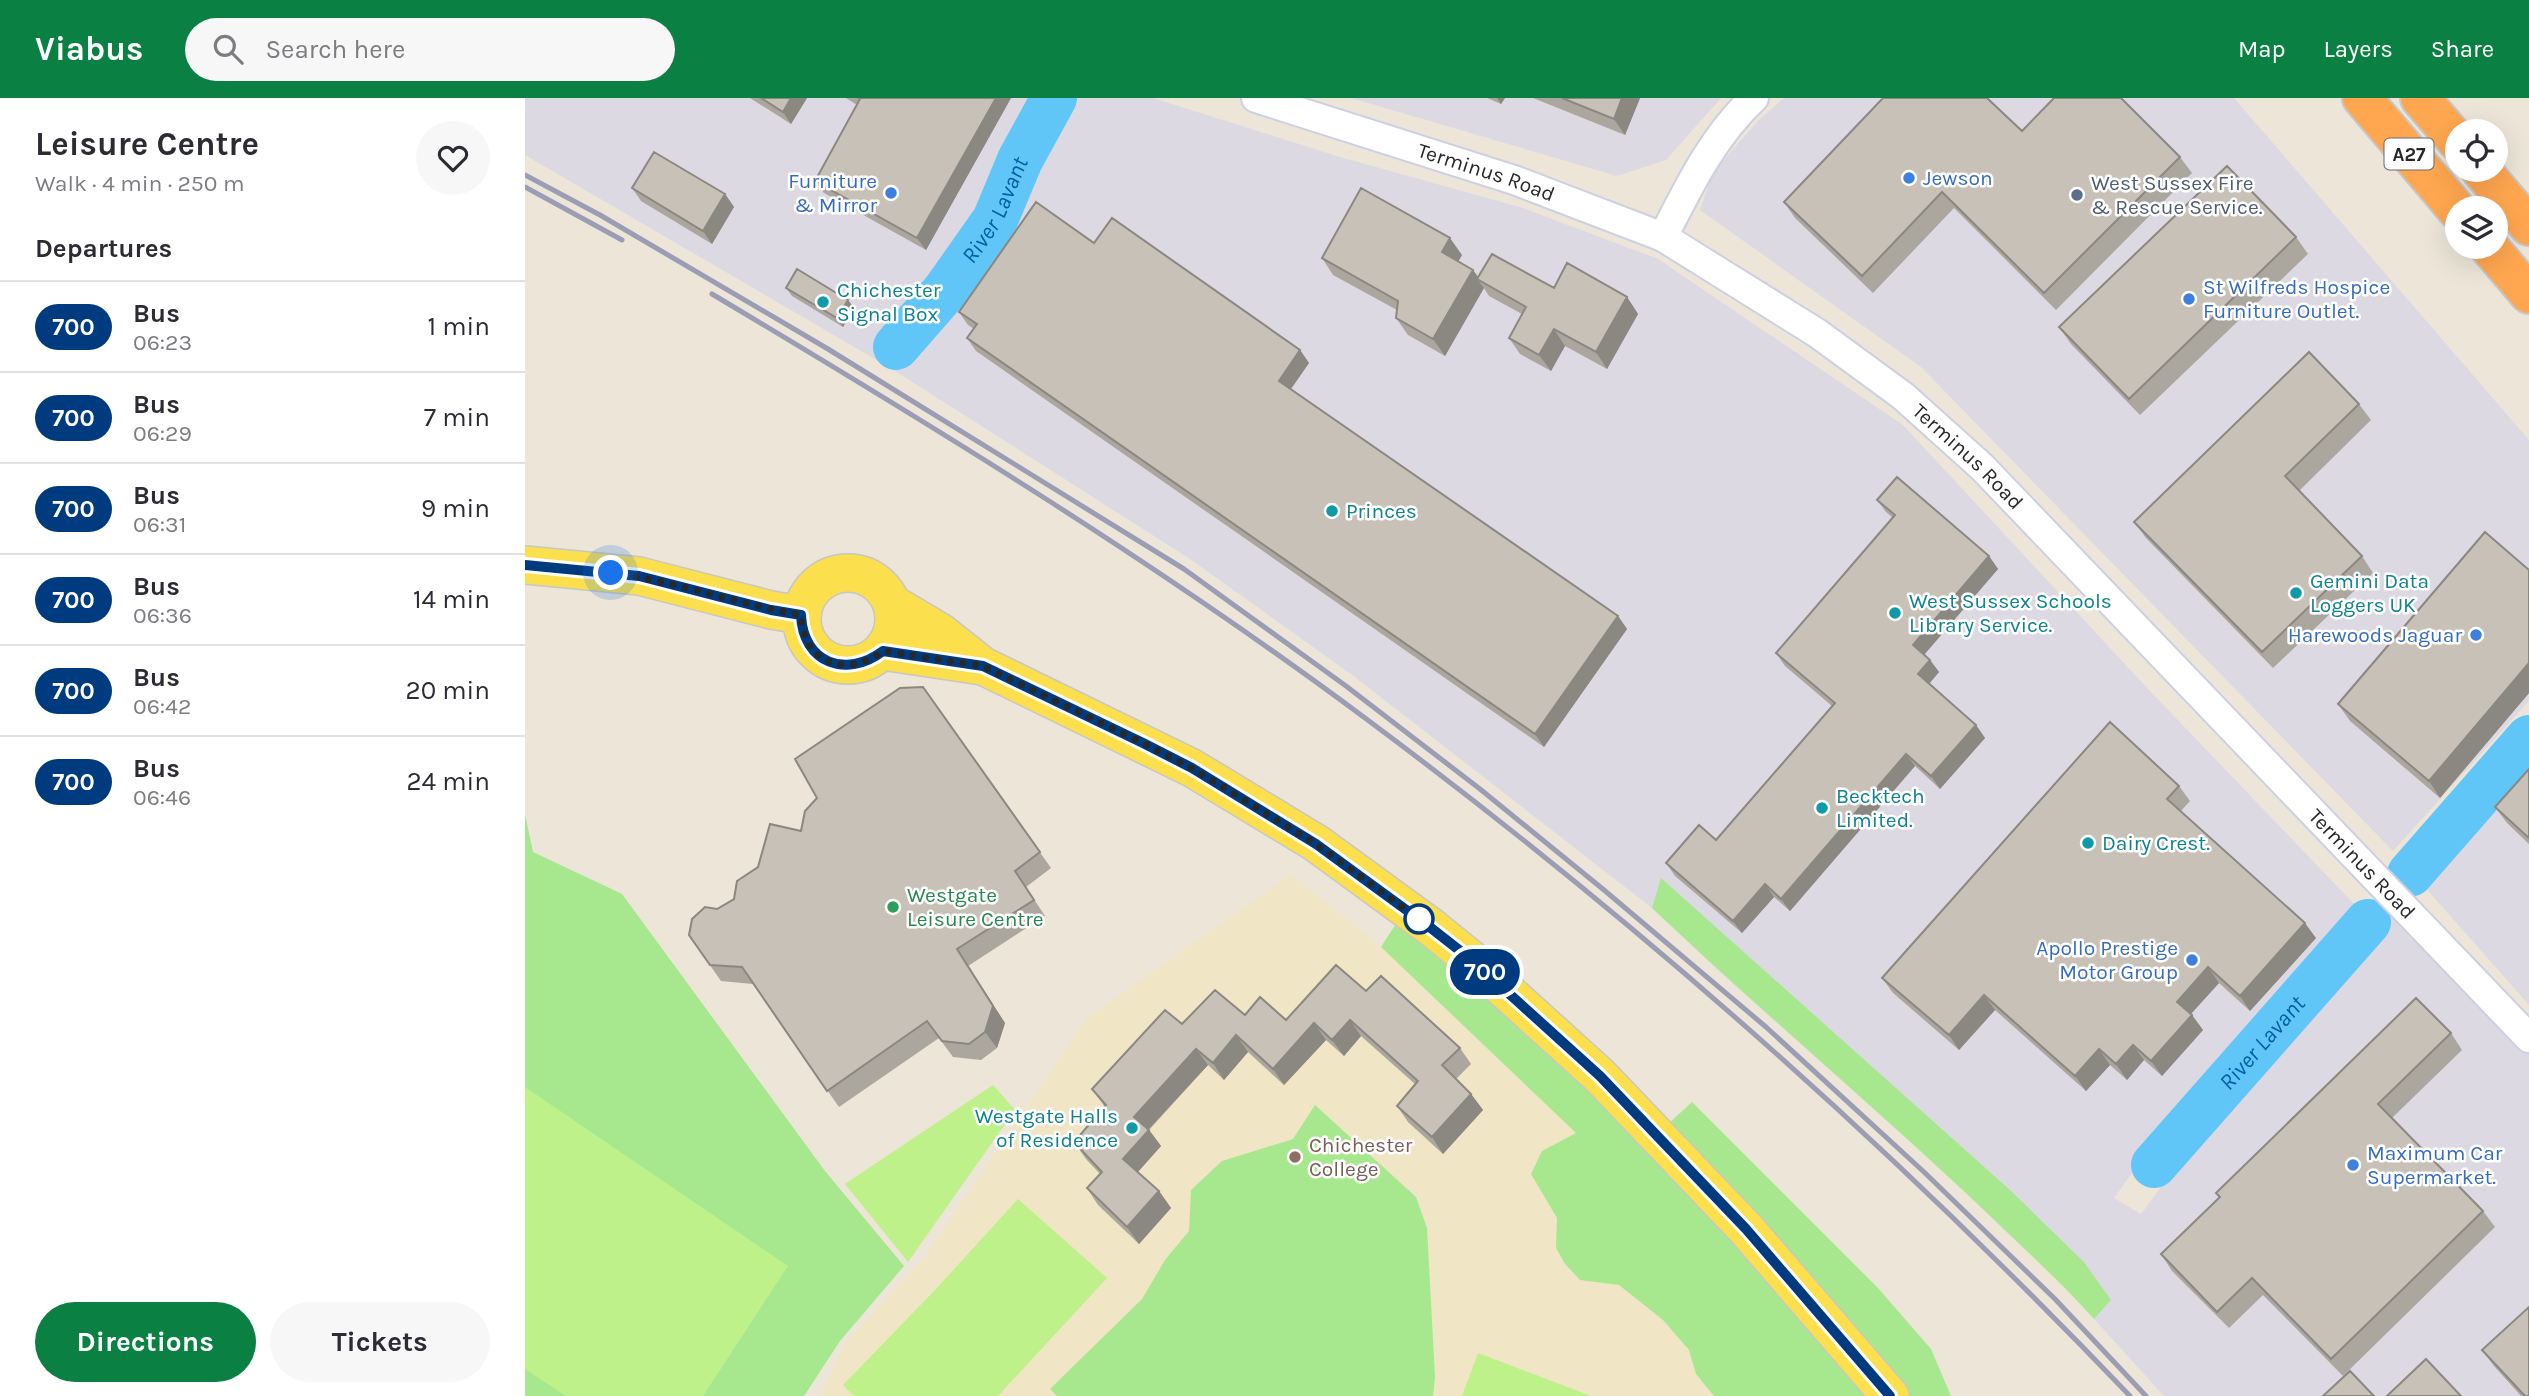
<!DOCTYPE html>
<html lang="en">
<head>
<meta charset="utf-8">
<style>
  :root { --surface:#fff; --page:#f7f7f7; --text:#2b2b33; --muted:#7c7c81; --line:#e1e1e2; --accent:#0b8043 }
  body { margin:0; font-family:Karla,sans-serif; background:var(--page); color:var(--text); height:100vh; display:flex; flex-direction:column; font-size:26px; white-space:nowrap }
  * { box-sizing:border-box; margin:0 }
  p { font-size:23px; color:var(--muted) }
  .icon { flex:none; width:38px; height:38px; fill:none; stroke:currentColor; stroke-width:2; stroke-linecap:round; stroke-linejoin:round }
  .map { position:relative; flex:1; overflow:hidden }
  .panel { display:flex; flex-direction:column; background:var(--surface); width:525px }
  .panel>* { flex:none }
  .badge { padding:0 14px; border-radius:23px; font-size:24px; line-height:46px }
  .fabs { position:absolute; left:1920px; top:21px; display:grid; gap:14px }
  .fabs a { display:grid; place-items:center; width:63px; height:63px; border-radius:50%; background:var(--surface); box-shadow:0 7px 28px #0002; font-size:35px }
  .you { position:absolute; width:35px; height:35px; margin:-18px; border:5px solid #fff; border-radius:50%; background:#1a73e8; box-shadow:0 0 0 10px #1a73e833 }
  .map>.badge { position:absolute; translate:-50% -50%; box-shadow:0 0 0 4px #fff }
  h2 { padding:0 35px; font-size:26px; line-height:63px }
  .round { display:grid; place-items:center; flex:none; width:74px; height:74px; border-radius:37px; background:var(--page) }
  .headline { display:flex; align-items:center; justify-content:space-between; height:119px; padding:0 35px }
  h1 { font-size:33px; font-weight:700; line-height:52px }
  .cta { display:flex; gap:14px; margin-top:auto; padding:14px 35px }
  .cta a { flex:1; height:80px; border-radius:42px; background:var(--accent); color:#fff; font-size:28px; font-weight:700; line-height:80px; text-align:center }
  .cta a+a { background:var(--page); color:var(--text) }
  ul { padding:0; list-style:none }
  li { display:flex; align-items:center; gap:21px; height:91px; padding:0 35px; border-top:2px solid var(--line) }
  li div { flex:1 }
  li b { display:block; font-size:26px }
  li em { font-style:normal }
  li .badge { min-width:77px; font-weight:700; text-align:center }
  header { display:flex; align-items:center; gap:42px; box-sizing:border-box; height:98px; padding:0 35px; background:var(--accent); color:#fff }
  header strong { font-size:33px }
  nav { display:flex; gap:38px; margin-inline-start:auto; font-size:24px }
  .search { width:490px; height:63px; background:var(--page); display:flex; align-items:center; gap:18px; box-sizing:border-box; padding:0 24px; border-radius:38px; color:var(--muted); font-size:26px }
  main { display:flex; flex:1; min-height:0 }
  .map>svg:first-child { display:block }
</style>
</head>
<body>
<header>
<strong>Viabus</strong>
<div class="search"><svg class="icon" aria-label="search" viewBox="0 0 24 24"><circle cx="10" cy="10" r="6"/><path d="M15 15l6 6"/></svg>Search here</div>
<nav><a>Map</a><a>Layers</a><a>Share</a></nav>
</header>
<main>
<section class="panel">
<div class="headline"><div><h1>Leisure Centre</h1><p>Walk · 4 min · 250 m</p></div><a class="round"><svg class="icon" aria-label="heart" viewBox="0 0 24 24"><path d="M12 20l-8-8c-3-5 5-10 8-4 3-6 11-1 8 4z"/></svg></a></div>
<h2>Departures</h2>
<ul>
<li><span class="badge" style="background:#003b80;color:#fff">700</span><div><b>Bus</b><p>06:23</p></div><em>1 min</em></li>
<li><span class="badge" style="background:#003b80;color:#fff">700</span><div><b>Bus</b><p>06:29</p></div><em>7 min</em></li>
<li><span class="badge" style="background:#003b80;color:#fff">700</span><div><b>Bus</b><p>06:31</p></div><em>9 min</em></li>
<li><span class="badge" style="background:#003b80;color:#fff">700</span><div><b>Bus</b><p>06:36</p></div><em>14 min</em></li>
<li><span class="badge" style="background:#003b80;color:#fff">700</span><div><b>Bus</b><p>06:42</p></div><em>20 min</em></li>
<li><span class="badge" style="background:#003b80;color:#fff">700</span><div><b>Bus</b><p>06:46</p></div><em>24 min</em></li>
</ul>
<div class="cta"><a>Directions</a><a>Tickets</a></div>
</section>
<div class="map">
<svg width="2004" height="1298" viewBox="0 0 2004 1298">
  <rect width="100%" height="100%" fill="#ece5d8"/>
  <!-- industrial -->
  <path fill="#ddd9e3" d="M 0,0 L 628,0 L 815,59 L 998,110 L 1133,161 L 1378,327 L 1624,592 L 1831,808 L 1656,1007 L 1589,1100 L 1616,1116 L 1719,976 L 1870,813 L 2004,952 L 2004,1298 L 1639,1298 L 1541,1190 L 1408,1064 L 1196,875 L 1127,810 L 826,576 L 665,461 L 367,271 L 0,57 Z
    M 826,0 L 1196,0 L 1141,62 L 1092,78 Z
    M 1259,0 L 1709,0 L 2004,342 L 2004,603 L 1868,753 L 1396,269 L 1175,112 L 1188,74 L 1235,21 Z
    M 2004,671 L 2004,907 L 1897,786 Z"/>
  <!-- education -->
  <path fill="#f0e5c5" d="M 766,776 L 856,849 L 1051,1035 L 1285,1298 L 295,1298 L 321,1244 L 398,1161 L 561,921 Z"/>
  <!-- green -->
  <path fill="#a7e88f" d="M 0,716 L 8,754 L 97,796 L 300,1073 L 379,1168 L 315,1243 L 279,1298 L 0,1298 Z
    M 1136,780 L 1485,1092 L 1559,1164 L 1586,1202 L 1569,1221 C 1535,1183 1497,1149 1460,1113 C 1351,1010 1236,913 1127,810 Z
    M 872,824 L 1065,987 L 1208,1141 L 1347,1298 L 1189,1298 L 1171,1276 L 1164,1252 L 1138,1222 L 1094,1187 L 1055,1182 L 1040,1166 L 1031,1150 L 1032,1120 L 1006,1076 L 1017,1053 L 1051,1035 L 856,849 Z
    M 1167,1004 L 1353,1190 L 1406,1251 L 1426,1298 L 1383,1298 L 1233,1116 L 1143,1026 Z
    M 790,1007 L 891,1099 L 902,1130 L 910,1279 L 908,1298 L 532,1298 L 525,1291 L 617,1201 L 640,1162 L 664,1133 L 666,1092 L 697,1063 L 768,1041 Z"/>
  <!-- pitch -->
  <path fill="#bef189" d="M 468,987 L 490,1012 L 383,1164 L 320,1086 Z
    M 0,989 L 263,1168 L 178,1298 L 41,1298 L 0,1271 Z
    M 493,1101 L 582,1180 L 473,1298 L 329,1298 L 318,1287 L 411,1191 Z
    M 953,1255 L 1066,1298 L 937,1298 Z"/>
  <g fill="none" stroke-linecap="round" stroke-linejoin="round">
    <!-- river -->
    <g stroke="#60c6f8" stroke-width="46">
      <path id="s1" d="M 371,249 L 420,193 L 470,122 L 495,62 L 529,0"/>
      <path d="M 1885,776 L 2004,640"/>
      <path id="s2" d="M 1629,1067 L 1843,824"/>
    </g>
    <!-- minor casing -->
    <g stroke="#cdd0e3" stroke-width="32">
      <g id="minor">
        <path id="s3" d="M 731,0 L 989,82 L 1138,139 L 1292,235 L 1378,298 L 1457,369 L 2004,940"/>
        <path d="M 1138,139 C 1163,90 1188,38 1229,0"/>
      </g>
    </g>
    <!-- major casing -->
    <g stroke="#c7c7c7" stroke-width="40">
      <path id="major" d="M 0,467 L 114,478 L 246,512 L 276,517
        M277 521a46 46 0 1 1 92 0a46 46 0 1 1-92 0Z
        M 366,505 L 415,534 L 458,568 L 667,670 L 791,745 L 906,829 L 948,863 L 1075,978 L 1221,1131 L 1365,1298
        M 357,553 L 457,568"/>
    </g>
    <!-- highway casing -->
    <g stroke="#c7c7c7" stroke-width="42">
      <path id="highway" d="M 1837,0 L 1932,112
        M 1895,0 L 1932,43
        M 1956,72 L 2004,128
        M 1964,149 L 2004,196"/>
    </g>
    <!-- minor -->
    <use href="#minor" stroke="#fff" stroke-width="28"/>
    <!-- major -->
    <use href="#major" stroke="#fcdf4d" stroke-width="37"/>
    <!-- highway -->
    <use href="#highway" stroke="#ffa750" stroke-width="38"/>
    <!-- rail -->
    <path stroke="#9a9db4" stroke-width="5" d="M 0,77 L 75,117 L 303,251 L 659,471 L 821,588 L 955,691 L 1079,792 L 1241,929 L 1399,1074 L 1530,1201 L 1621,1298
      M 0,89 L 97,142
      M 187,196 C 410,329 632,465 840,620 C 1113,823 1370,1052 1605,1298"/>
  </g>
  <!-- wall -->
  <path fill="#aba69e" d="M 225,0 L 282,0 L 266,26 Z
    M 321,0 L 486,0 L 401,152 L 299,95 L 290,83 L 332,7 Z
    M 962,0 L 980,0 L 976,6 Z
    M 1008,0 L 1115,0 L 1100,37 Z
    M 1497,33 L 1655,59 L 1667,75 L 1531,212 L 1429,110 L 1348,195 L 1270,120 L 1259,104 Z
    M 107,90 L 200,96 L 209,109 L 187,146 L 116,103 Z
    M 1771,139 L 1783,156 L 1615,317 L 1546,246 L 1534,229 Z
    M 569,145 L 775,252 L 784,265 L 766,291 L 1093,518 L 1102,531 L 1019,649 L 451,253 L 442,240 L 449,231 L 443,227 L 434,214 Z
    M 937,157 L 933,163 L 948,172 L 953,179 L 1102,199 L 1113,216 L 1082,271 L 1040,248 L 1026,273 L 995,256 L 984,240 L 997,216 L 964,198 L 959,190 L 920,258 L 883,237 L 871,220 L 872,212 L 808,177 L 797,160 Z
    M 261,190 L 323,202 L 329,210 L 318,229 L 267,198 Z
    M 1834,306 L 1846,322 L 1774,393 L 1837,458 L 1848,475 L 1748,570 L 1621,440 L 1609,424 Z
    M 1352,402 L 1464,458 L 1473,471 L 1400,556 L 1405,562 L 1414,574 L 1405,585 L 1451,627 L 1460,640 L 1415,691 L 1390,668 L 1265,813 L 1249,799 L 1217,835 L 1150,778 L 1141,765 L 1191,742 L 1307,608 L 1260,568 L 1251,555 L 1368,420 L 1361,414 Z
    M 2004,472 L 2004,595 L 1915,700 L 1825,623 L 1813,606 Z
    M 398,589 L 526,770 L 501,789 L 520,818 L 443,868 L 480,925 L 472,950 L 456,962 L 428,959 L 414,940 L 314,1009 L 228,886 L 196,883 L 164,837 L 192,811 L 209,801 L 233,769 L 276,733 Z
    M 2004,671 L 2004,746 L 1982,725 L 1970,709 Z
    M 1654,688 L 1665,703 L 1656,713 L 1791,840 L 1725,913 L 1694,885 L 1666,916 L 1678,932 L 1637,978 L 1619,962 L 1602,982 L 1585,967 L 1561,993 L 1470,912 L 1434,952 L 1368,895 L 1357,880 Z
    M 841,893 L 935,950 L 946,966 L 931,981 L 946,996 L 958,1012 L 918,1056 L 883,1024 L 872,1008 L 890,986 L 836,938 L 819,958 L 801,942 L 759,987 L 723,954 L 699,982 L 683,967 L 624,1032 L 636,1048 L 613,1074 L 634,1093 L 646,1110 L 614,1146 L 573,1107 L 562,1090 L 575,1076 L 561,1061 L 549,1044 L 580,1009 L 567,991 L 657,926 L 720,917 L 761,922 Z
    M 1926,935 L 1937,952 L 1867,1020 L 1958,1113 L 1970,1129 L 1818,1278 L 1738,1197 L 1704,1230 L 1647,1173 L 1636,1156 L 1694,1099 L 1691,1095 Z
    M 1957,1252 L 2004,1298 L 1996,1298 L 1969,1268 Z"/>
  <!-- shaded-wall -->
  <path fill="#8b8781" d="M 266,0 L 282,0 L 266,26 L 258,14 Z
    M 471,0 L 486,0 L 401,152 L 392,140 Z
    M 972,0 L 980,0 L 976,6 Z
    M 1097,0 L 1115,0 L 1100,37 L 1089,21 Z
    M 200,96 L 209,109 L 187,146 L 178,133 Z
    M 925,140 L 937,157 L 929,171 L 917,154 Z
    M 948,172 L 956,183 L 952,181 L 959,190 L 920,258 L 908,241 Z
    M 1102,199 L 1113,216 L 1082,271 L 1071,254 Z
    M 323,202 L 329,210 L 318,229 L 312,220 Z
    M 1029,231 L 1040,248 L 1026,273 L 1014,257 Z
    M 775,252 L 784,265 L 763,295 L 754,283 Z
    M 1464,458 L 1473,471 L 1397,559 L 1388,547 Z
    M 1093,518 L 1102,531 L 1019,649 L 1010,636 Z
    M 1405,562 L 1414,574 L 1402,588 L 1393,576 Z
    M 2004,565 L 2004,595 L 1915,700 L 1904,683 Z
    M 1451,627 L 1460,640 L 1415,691 L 1406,678 Z
    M 1381,656 L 1390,668 L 1265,813 L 1256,801 Z
    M 1240,786 L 1249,799 L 1217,835 L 1208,823 Z
    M 1780,825 L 1791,840 L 1725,913 L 1715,898 Z
    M 432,851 L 480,925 L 472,950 L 460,934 Z
    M 1683,869 L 1694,885 L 1663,919 L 1652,904 Z
    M 1459,897 L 1470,912 L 1434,952 L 1424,937 Z
    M 1667,917 L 1678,932 L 1637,978 L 1626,963 Z
    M 825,922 L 836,938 L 819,958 L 807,942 Z
    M 789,925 L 801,942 L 759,987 L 748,971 Z
    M 711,937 L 723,954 L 699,982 L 688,965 Z
    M 1608,947 L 1619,962 L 1602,982 L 1591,966 Z
    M 671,951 L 683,967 L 620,1035 L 609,1019 Z
    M 1574,951 L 1585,967 L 1561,993 L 1550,978 Z
    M 946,996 L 958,1012 L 918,1056 L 907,1039 Z
    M 624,1032 L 636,1048 L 610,1077 L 598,1061 Z
    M 634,1093 L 646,1110 L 614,1146 L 602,1129 Z"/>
  <!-- building -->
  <path fill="#c7c1b8" stroke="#8b8781" stroke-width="2" d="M 236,0 L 266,0 L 258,14 Z
    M 333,0 L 471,0 L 392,140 L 290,83 L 335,1 Z
    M 1037,0 L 1097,0 L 1089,21 Z
    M 1358,0 L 1462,0 L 1497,33 L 1529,0 L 1596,0 L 1655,59 L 1519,195 L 1417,94 L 1337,178 L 1259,104 Z
    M 129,54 L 200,96 L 178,133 L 107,90 Z
    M 1702,68 L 1771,139 L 1604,301 L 1534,229 Z
    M 836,90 L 925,140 L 917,154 L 948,172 L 908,241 L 871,220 L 873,203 L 797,160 Z
    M 511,104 L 569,145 L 587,120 L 775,252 L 754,283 L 1093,518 L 1010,636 L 442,240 L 452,226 L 434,214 Z
    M 967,156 L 1029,190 L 1042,165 L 1102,199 L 1071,254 L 1029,231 L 1014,257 L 984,240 L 1001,209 L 952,181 Z
    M 272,171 L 323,202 L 312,220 L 261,190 Z
    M 1784,254 L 1834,306 L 1760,378 L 1837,458 L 1737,554 L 1609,424 Z
    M 1372,379 L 1464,458 L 1388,547 L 1405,562 L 1393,576 L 1451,627 L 1406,678 L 1381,656 L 1256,801 L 1240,786 L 1208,823 L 1141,765 L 1174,727 L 1191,742 L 1310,605 L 1251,555 L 1370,417 L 1352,402 Z
    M 1960,434 L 2004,472 L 2004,565 L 1904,683 L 1813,606 Z
    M 398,589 L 515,754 L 490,773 L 509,802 L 432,851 L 468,908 L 460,934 L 444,946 L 417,943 L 402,923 L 302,993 L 217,869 L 185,867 L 164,837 L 167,821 L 180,809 L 192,811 L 209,801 L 212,783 L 233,769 L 245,726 L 276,733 L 280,713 L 292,700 L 270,661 L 375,590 Z
    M 1585,624 L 1654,688 L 1642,701 L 1780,825 L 1715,898 L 1683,869 L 1652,904 L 1667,917 L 1626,963 L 1608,947 L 1591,966 L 1574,951 L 1550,978 L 1459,897 L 1424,937 L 1357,880 Z
    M 2004,671 L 2004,740 L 1970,709 Z
    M 811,867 L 841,893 L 856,878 L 935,950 L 917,967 L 946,996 L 907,1039 L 872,1008 L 893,983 L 825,922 L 807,942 L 789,925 L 748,971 L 711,937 L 688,965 L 671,951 L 609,1019 L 624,1032 L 598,1061 L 634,1093 L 602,1129 L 562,1090 L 577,1074 L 549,1044 L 581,1007 L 567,991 L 640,912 L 657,926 L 690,892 L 720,917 L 735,899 L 761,922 Z
    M 1891,900 L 1926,935 L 1853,1006 L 1958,1113 L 1806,1261 L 1727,1180 L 1692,1214 L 1636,1156 L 1695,1099 L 1691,1095 Z
    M 2004,1209 L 2004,1298 L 2000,1298 L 1957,1252 Z
    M 1901,1261 L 1936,1298 L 1862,1298 Z
    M 1825,1273 L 1849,1298 L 1798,1298 Z"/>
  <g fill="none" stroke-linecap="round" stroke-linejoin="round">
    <!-- line casing -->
    <g stroke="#fff" stroke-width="16">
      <path id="line" d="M 0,467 L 114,478 L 246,512 L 276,517 C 278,565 321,581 358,553 L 458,568 L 618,645 L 667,670 L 791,746 L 906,830 L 948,863 L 1075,978 L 1221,1131 L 1365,1298"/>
    </g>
    <!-- line -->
    <use href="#line" stroke="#003b80" stroke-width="10"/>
    <!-- walk -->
    <path stroke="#282828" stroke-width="7" stroke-dasharray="0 12.6" d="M 86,475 C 151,483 212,506 276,517 C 278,565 321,581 358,553 L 458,568 L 618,645 L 667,670 L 791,746 L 894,821"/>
  </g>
  <!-- markers -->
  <g fill="#3f7fe0" stroke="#fff" stroke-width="2.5">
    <circle cx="1384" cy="80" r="7"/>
    <circle cx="366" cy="95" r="7"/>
    <circle cx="1664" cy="201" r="7"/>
    <circle cx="1951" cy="537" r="7"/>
    <circle cx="1667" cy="862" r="7"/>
    <circle cx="1828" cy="1067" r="7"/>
  </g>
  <circle fill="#5c6f8a" stroke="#fff" stroke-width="2.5" cx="1552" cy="97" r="7"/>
  <g fill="#0f9aa8" stroke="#fff" stroke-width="2.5">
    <circle cx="298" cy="204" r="7"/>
    <circle cx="807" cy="413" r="7"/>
    <circle cx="1771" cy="495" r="7"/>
    <circle cx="1370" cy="515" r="7"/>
    <circle cx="1297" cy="710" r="7"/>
    <circle cx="1563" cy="745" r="7"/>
    <circle cx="607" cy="1030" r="7"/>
  </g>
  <circle fill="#2e9e5b" stroke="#fff" stroke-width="2.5" cx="368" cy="809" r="7"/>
  <circle fill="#fff" stroke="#003b80" stroke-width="3.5" cx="894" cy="821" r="14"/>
  <circle fill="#8d6e63" stroke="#fff" stroke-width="2.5" cx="770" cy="1059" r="7"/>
  <g text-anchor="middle" stroke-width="5" stroke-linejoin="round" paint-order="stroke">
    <!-- shield labels -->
    <rect fill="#fff" stroke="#686868" stroke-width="2" x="1859.5" y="40.5" width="49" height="31" rx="5"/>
    <g font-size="19" font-weight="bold" fill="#282828">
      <text x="1884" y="63">A27</text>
    </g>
    <!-- street labels -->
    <g font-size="21" fill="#282828" stroke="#fff">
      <text dy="7" stroke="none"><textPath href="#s3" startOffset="242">Terminus Road</textPath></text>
      <text dy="7" stroke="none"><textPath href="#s3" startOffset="807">Terminus Road</textPath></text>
      <text dy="7" stroke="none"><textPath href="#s3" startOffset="1374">Terminus Road</textPath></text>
    </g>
    <!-- shop labels -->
    <g font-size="21" fill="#366cbe" stroke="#fff" text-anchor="start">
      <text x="1398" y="87">Jewson</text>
      <text x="352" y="90" text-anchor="end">Furniture<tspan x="352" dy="24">&amp; Mirror</tspan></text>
      <text x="1678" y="196">St Wilfreds Hospice<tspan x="1678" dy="24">Furniture Outlet.</tspan></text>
      <text x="1937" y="544" text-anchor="end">Harewoods Jaguar</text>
      <text x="1653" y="857" text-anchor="end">Apollo Prestige<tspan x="1653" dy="24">Motor Group</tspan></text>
      <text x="1842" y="1062">Maximum Car<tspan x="1842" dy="24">Supermarket.</tspan></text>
    </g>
    <!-- service labels -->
    <g font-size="21" fill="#4e5e75" stroke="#fff" text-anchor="start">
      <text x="1566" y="92">West Sussex Fire<tspan x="1566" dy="24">&amp; Rescue Service.</tspan></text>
    </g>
    <!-- culture labels -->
    <g font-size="21" fill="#0d838f" stroke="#fff" text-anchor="start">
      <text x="312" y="199">Chichester<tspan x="312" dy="24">Signal Box</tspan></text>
      <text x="821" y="420">Princes</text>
      <text x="1785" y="490">Gemini Data<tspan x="1785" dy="24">Loggers UK</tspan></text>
      <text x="1384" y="510">West Sussex Schools<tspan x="1384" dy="24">Library Service.</tspan></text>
      <text x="1311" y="705">Becktech<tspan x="1311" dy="24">Limited.</tspan></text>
      <text x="1577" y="752">Dairy Crest.</text>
      <text x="593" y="1025" text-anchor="end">Westgate Halls<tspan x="593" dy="24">of Residence</tspan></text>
    </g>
    <!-- leisure labels -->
    <g font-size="21" fill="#27864d" stroke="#fff" text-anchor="start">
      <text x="382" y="804">Westgate<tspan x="382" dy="24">Leisure Centre</tspan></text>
    </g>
    <!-- education labels -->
    <g font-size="21" fill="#785e54" stroke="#fff" text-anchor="start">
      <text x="784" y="1054">Chichester<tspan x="784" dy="24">College</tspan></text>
    </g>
    <!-- water labels -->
    <g font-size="23" font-style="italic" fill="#0260a2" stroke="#fff">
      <text dy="8" stroke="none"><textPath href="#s1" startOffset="170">River Lavant</textPath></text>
      <text dy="8" stroke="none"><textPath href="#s2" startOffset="163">River Lavant</textPath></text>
    </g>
  </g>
</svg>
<div class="fabs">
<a><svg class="icon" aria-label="locate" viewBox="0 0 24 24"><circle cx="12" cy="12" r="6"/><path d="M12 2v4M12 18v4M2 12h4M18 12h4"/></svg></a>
<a><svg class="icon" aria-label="layers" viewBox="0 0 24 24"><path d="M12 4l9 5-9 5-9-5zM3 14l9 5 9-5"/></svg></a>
</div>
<div class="you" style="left:86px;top:475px"></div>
<b class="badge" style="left:960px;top:874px;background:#003b80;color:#fff">700</b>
</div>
</main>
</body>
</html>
